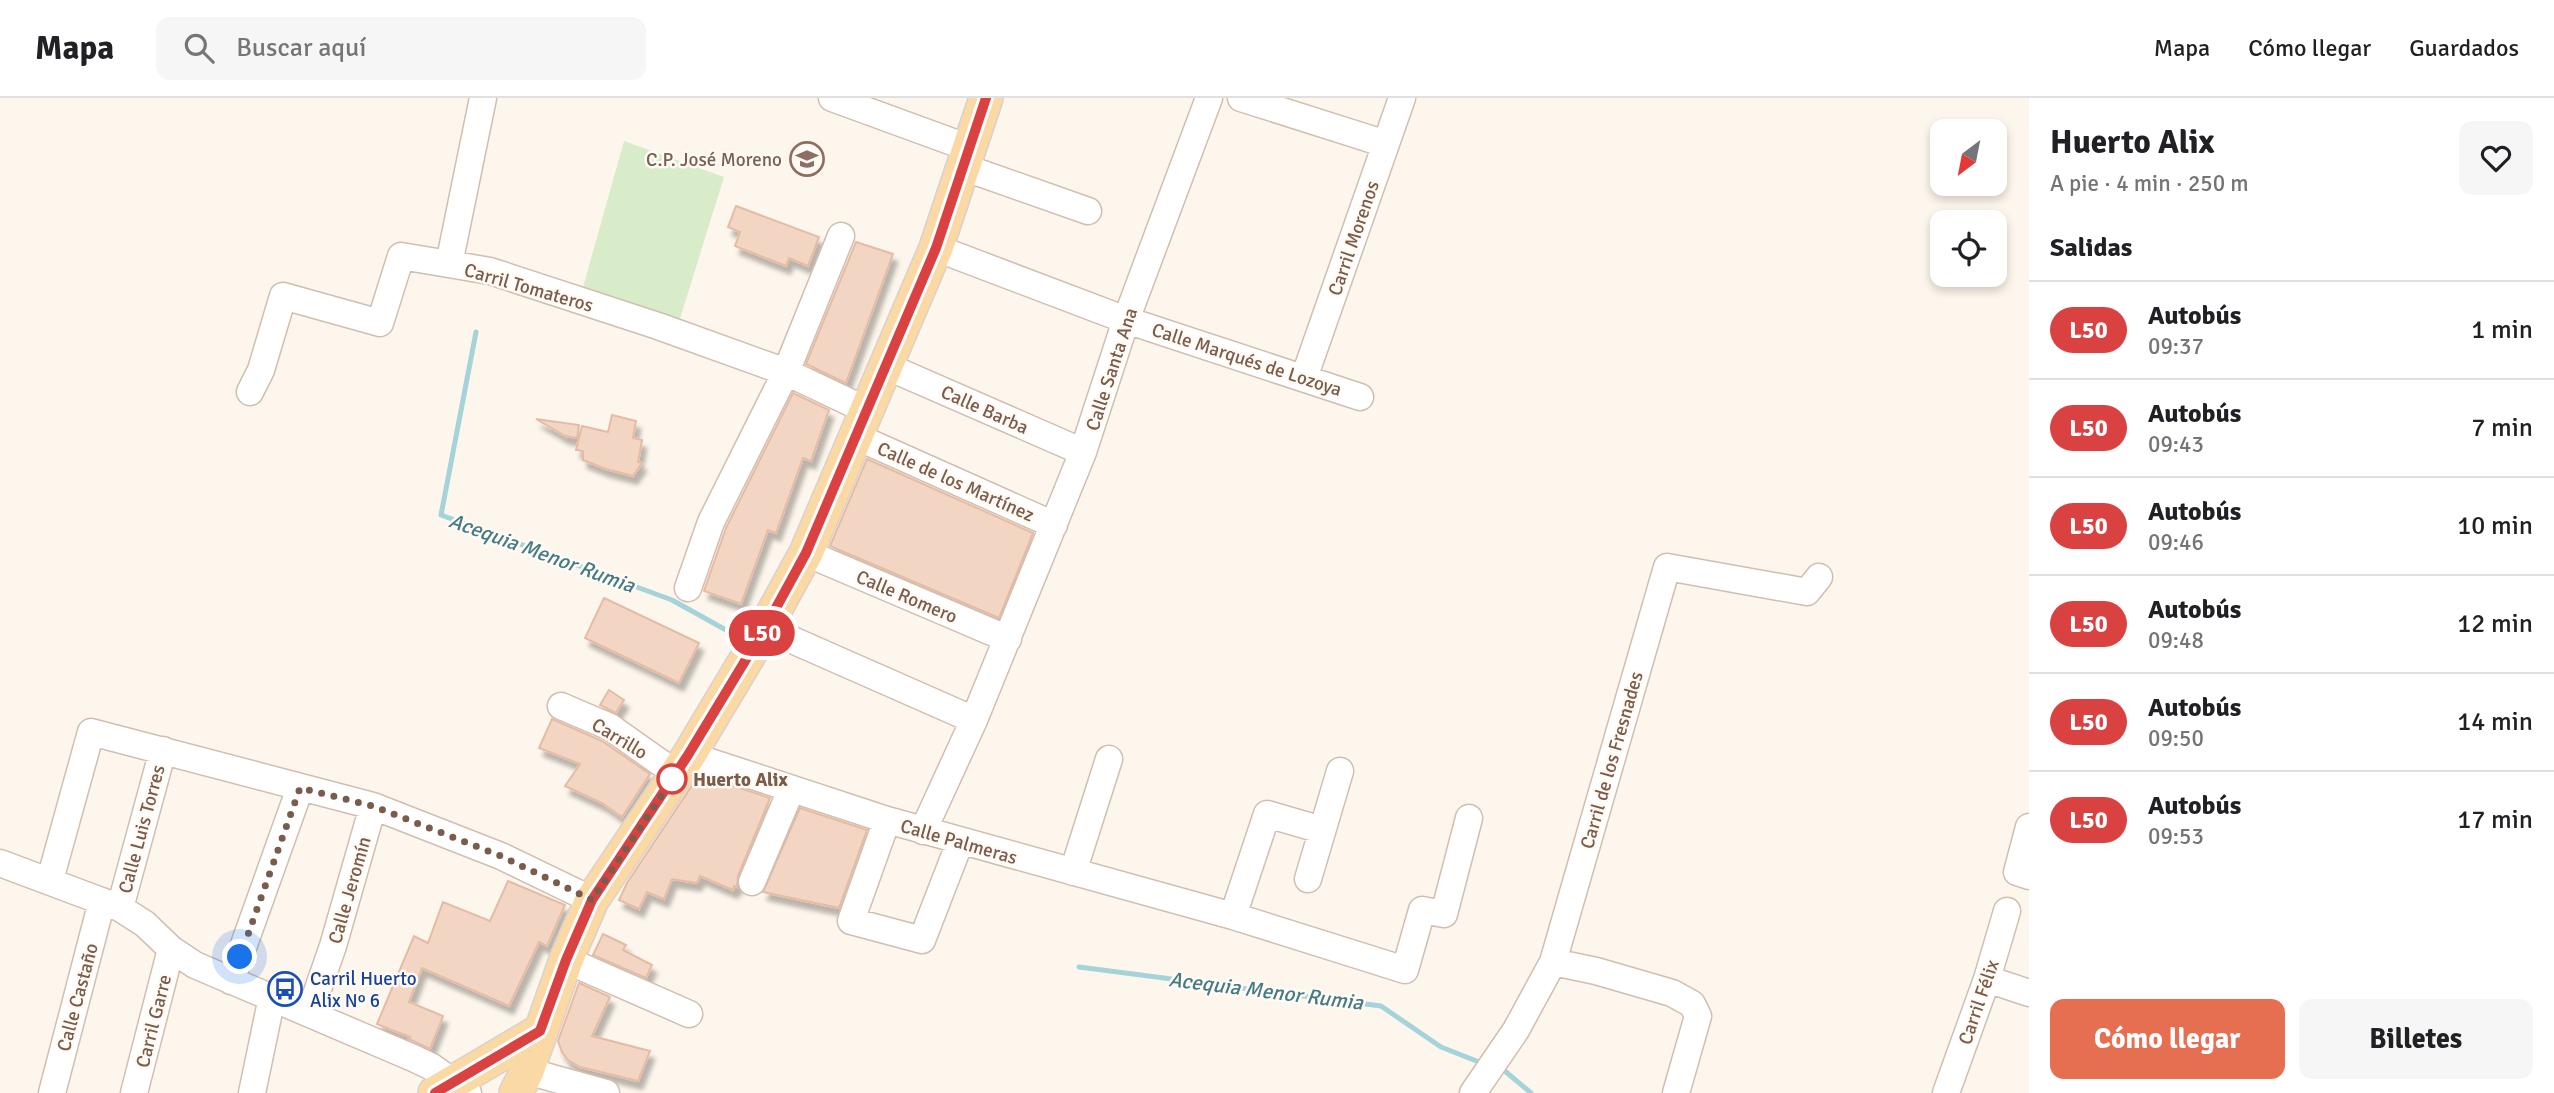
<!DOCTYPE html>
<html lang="es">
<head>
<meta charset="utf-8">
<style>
  :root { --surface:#fff; --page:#f6f6f6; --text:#202124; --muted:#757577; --line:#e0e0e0; --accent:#e76f51 }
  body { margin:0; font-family:Signika,sans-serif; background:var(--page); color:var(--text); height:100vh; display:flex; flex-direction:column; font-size:26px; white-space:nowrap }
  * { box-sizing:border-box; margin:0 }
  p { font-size:23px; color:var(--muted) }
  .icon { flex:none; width:38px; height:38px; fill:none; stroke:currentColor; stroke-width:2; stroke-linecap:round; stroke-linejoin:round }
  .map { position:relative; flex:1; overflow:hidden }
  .details { display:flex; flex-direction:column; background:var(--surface); width:525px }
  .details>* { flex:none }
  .badge { padding:0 14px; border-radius:23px; font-size:24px; line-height:46px }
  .needle { width:46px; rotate:212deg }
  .tools { position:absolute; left:1930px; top:21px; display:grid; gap:14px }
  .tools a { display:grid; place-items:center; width:77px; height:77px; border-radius:14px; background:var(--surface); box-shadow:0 4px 10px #0003; font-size:35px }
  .you { position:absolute; width:35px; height:35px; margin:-18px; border:5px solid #fff; border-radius:50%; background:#1a73e8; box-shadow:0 0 0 10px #1a73e833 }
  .map>.badge { position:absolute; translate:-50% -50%; box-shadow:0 0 0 4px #fff }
  h2 { padding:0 21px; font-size:26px; line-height:63px }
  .round { display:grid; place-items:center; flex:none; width:74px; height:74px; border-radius:14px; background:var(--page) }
  .headline { display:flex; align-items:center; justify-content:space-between; height:119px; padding:0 21px }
  h1 { font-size:33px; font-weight:700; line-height:52px }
  .action { display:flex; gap:14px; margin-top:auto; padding:14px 21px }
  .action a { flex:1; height:80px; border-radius:14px; background:var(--accent); color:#fff; font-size:28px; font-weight:700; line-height:80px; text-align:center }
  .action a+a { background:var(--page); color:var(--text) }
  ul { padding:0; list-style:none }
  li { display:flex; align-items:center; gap:21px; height:98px; padding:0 21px; border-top:2px solid var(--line) }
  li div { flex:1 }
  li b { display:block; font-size:26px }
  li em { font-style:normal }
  li .badge { min-width:77px; font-weight:700; text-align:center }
  header { display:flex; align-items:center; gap:42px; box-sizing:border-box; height:98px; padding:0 35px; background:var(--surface); border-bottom:2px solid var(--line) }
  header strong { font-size:33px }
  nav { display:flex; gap:38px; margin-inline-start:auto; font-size:24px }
  .search { width:490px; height:63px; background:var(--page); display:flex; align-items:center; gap:18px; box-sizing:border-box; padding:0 24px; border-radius:14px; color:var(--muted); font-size:26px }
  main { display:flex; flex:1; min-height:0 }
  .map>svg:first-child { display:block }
</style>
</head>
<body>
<header>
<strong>Mapa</strong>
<div class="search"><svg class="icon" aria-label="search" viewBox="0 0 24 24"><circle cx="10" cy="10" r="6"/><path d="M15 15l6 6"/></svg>Buscar aquí</div>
<nav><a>Mapa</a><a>Cómo llegar</a><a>Guardados</a></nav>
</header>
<main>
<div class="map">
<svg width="2029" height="995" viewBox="0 0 2029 995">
  <defs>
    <filter id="shadow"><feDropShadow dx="4.5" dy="8" stdDeviation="2" flood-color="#0004"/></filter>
  </defs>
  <rect width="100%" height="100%" fill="#fdf6ec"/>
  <!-- park -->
  <path fill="#d8ecc9" d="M 624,43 L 724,79 L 679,224 L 582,193 Z"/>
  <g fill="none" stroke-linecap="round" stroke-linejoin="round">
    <!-- stream -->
    <path stroke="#a5d3da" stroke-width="5" d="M 476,234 L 441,417 L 672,502 L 735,537
      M 1079,869 L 1381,908 L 1441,949 L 1479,964
      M 1506,974 L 1531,995"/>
  </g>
  <!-- building -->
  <path fill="#f3d5c3" stroke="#e6bba3" stroke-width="2" filter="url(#shadow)" d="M 736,108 L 819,139 L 808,168 L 789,160 L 786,168 L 735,148 L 740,134 L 728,129 Z
    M 856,144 L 893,156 L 846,285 L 806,266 Z
    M 793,295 L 829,312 L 811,363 L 803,360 L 776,435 L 768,432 L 741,506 L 704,493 L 726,430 Z
    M 612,317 L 636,323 L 633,340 L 642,342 L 638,364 L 642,365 L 633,378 L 606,371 L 583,362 L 583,353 L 576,352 L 582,328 L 608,334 Z
    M 536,321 L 579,327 L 577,340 L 565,338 Z
    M 867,361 L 1033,435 L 999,520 L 830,448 Z
    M 604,500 L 699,545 L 679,585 L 585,540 Z
    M 609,592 L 624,602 L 616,615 L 600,607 Z
    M 552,621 L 602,643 L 650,676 L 622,719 L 602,705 L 565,688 L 580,666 L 539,650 Z
    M 699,677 L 770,700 L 738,778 L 737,789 L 734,788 L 733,792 L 700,778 L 697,785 L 672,781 L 664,801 L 647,794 L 639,811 L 619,802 L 627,785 Z
    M 800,710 L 867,732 L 839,810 L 763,794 Z
    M 508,783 L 565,807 L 547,848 L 539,844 L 509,908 L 422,870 L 409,904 L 443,918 L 430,951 L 409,941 L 410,939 L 377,926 L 414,838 L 428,845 L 443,804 L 490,823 Z
    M 603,836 L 626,847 L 623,852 L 652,867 L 646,880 L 593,857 Z
    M 579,885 L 610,899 L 592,938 L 650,953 L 638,983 L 580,969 L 568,962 L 562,954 L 558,943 Z"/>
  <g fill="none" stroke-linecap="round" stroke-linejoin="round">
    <!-- minor casing -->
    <g stroke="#d1beb0" stroke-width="29">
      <path id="minor" d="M 832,0 L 969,50
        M 1241,0 L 1386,46
        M 963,69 L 1088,113
        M 936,150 L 1126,222 L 1360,299
        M 449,166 L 483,0
        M 886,268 L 1083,354
        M 1304,280 L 1402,0
        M 250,294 L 261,272 L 283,198 L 380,225 L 401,158 L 490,173 L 658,228 L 786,274 L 868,313
        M 857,339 L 1054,427
        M 806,455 L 1008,541
        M 688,490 L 711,424 L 786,274 L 841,138
        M 765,530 L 974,622
        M 561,608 L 610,629 L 675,675
        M 689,657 L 887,722 L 1233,818 L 1405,872 L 1422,812 L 1444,816 L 1469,720
        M 887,722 L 851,823 L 922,842 L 960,744
        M 2029,729 L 2017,774 L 2029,778
        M 923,733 L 974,622 L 1083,354 L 1126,222 L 1209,0
        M 0,765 L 120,810 L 145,826 L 171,851 L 195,867 L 413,960 L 432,969 L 468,995
        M 1073,774 L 1109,661
        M 1308,781 L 1340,673
        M 50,782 L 91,634 L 373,708 L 501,758 L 592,802
        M 752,784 L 791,692
        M 120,810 L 163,652
        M 1233,818 L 1267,716 L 1322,732
        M 566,862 L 689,916
        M 1553,864 L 1596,873 L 1672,895 L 1692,906 L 1698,918 L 1676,995
        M 1987,881 L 2029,895
        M 231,883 L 300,690
        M 310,914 L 333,848 L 373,708
        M 527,973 L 606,995
        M 52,995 L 102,803
        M 134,995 L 171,851
        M 252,995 L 272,899
        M 1473,995 L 1516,932 L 1553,864 L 1667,469 L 1807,494 L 1819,479
        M 1946,995 L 1987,881 L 2007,813"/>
    </g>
    <!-- major casing -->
    <g stroke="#dad1cd" stroke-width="36">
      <path id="major" d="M 435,995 L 540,933
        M 516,995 L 527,973 L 566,862 L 592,802 L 689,657 L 765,530 L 806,455 L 936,150 L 986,0"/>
    </g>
    <!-- minor -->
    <use href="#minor" stroke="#fff" stroke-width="26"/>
    <!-- major -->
    <use href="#major" stroke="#fbd9a5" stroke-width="33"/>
  </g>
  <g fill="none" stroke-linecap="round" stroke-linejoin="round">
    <!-- line casing -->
    <g stroke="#fff" stroke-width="16">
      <path id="line" d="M 435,995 L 540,933 L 566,862 L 592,802 L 688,657 L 765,530 L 806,455 L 936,150 L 986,0"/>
    </g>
    <!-- line -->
    <use href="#line" stroke="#da4241" stroke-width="10"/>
    <!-- walk -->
    <path stroke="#7a5c4d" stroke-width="7" stroke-dasharray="0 12.6" d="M 240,859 L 300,690 L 373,708 L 501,758 L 592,802 L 676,676 L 672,681"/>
  </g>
  <!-- icons -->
  <defs>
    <g id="school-ring" transform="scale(1.75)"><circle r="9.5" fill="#fffaf3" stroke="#8d6e63" stroke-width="1.5"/><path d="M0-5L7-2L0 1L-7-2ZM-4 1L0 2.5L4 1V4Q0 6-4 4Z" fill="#8d6e63"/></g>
    <g id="bus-ring" transform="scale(1.75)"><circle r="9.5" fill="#fffaf3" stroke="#1a4fb4" stroke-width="1.5"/><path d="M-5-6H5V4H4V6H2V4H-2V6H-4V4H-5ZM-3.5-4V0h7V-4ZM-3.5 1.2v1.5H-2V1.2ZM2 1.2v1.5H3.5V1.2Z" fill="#1a4fb4"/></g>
  </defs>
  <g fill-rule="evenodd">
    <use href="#school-ring" x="807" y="61"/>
    <use href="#bus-ring" x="285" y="891"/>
  </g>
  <!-- markers -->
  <circle fill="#fff" stroke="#da4241" stroke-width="3.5" cx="672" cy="681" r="14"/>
  <g text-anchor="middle" stroke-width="5" stroke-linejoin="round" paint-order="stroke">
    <!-- education labels -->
    <g font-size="19" fill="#785e54" stroke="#fffaf3" text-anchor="end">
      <text x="782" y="68">C.P. José Moreno</text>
    </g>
    <!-- street labels -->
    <g font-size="19" fill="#7a5c4d" stroke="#fffaf3">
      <text transform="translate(1353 140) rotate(-71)" y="7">Carril Morenos</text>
      <text transform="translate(529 189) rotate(16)" y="7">Carril Tomateros</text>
      <text transform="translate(1247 261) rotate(18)" y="7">Calle Marqués de Lozoya</text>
      <text transform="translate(1111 271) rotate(-72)" y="7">Calle Santa Ana</text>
      <text transform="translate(985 311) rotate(24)" y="7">Calle Barba</text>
      <text transform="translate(956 383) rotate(24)" y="7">Calle de los Martínez</text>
      <text transform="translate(907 498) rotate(23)" y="7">Calle Romero</text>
      <text transform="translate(620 640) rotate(31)" y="7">Carrillo</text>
      <text transform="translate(1611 662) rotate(-74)" y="7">Carril de los Fresnades</text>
      <text transform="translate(141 731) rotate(-75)" y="7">Calle Luis Torres</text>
      <text transform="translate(959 743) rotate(16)" y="7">Calle Palmeras</text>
      <text transform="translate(349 792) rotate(-74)" y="7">Calle Jeromín</text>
      <text transform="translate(77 899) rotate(-75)" y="7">Calle Castaño</text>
      <text transform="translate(1978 904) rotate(-71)" y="7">Carril Félix</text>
      <text transform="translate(153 923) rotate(-76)" y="7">Carril Garre</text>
    </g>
    <!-- stop labels -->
    <g font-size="19" font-weight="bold" fill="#7a5c4d" stroke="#fffaf3" text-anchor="start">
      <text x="693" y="688">Huerto Alix</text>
    </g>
    <!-- transit labels -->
    <g font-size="19" fill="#164399" stroke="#fffaf3" text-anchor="start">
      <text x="310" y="887">Carril Huerto<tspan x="310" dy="22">Alix Nº 6</tspan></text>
    </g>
    <!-- water labels -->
    <g font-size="21" font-style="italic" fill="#437c86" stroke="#fffaf3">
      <text transform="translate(542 455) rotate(20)" y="7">Acequia Menor Rumia</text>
      <text transform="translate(1266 893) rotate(7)" y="7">Acequia Menor Rumia</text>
    </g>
  </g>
</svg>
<div class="tools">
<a><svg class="needle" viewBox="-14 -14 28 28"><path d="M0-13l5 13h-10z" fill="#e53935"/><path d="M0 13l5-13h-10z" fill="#757577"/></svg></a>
<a><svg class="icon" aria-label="locate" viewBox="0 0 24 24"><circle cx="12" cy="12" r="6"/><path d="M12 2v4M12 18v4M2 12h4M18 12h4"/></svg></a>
</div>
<div class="you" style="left:240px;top:859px"></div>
<b class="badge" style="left:762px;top:535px;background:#da4241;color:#fff">L50</b>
</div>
<section class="details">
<div class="headline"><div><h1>Huerto Alix</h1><p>A pie · 4 min · 250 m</p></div><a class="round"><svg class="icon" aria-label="heart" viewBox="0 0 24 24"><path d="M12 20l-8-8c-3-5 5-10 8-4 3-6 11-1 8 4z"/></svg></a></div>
<h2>Salidas</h2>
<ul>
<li><span class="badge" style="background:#da4241;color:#fff">L50</span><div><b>Autobús</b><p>09:37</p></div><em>1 min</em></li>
<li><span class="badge" style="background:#da4241;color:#fff">L50</span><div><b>Autobús</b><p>09:43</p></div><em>7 min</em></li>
<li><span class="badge" style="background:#da4241;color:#fff">L50</span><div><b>Autobús</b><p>09:46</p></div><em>10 min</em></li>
<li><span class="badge" style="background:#da4241;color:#fff">L50</span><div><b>Autobús</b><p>09:48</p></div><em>12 min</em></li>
<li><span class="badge" style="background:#da4241;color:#fff">L50</span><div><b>Autobús</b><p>09:50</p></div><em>14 min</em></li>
<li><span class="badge" style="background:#da4241;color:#fff">L50</span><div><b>Autobús</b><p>09:53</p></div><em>17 min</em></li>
</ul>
<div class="action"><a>Cómo llegar</a><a>Billetes</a></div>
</section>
</main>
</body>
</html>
